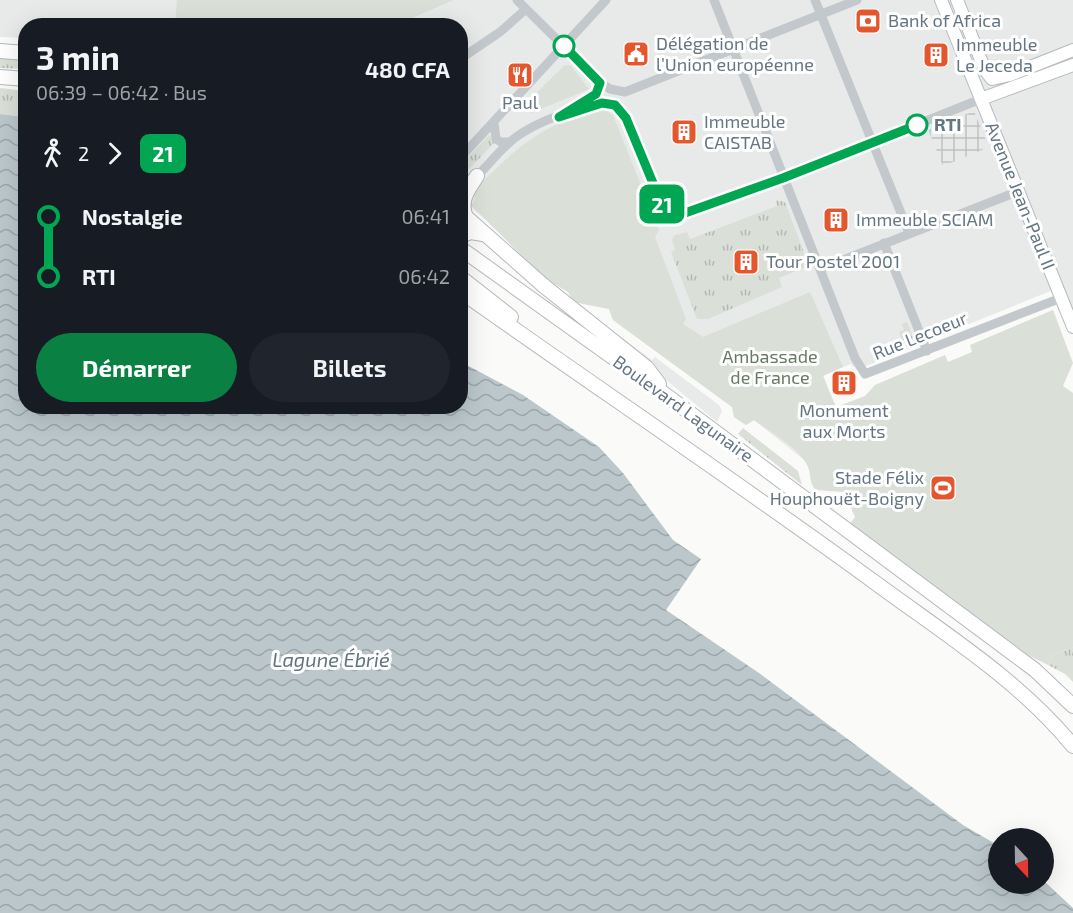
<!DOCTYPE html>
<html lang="fr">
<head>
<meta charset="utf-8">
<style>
  :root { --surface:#171b24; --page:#20242c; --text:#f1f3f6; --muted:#9ea1a6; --accent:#0b8043 }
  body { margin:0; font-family:"Exo 2",sans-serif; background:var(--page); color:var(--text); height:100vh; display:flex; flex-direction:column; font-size:22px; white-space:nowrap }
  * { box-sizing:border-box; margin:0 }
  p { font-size:20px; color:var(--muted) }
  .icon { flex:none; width:33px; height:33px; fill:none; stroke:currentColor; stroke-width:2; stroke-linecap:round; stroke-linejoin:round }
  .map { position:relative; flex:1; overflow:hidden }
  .details { position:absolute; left:18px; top:18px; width:450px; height:396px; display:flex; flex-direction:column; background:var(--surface); border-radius:24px; box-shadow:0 6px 24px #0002 }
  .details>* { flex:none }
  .badge { padding:0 12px; border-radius:9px; font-size:21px; line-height:39px }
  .needle { width:39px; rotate:158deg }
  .controls { position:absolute; left:988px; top:828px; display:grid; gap:12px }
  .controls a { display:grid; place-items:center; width:66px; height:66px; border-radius:50%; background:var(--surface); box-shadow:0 6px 24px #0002; font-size:30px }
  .map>.badge { position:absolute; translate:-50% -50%; box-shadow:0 0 0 3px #fff }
  .legs { display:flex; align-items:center; gap:9px; height:66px; padding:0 18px; font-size:20px }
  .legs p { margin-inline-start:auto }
  .overview { display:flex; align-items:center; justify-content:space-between; height:102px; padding:0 18px }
  h1 { font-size:33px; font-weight:700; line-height:45px }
  .primary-button { display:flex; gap:12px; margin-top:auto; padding:12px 18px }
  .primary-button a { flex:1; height:69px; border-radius:36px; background:var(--accent); color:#fff; font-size:24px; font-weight:700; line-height:69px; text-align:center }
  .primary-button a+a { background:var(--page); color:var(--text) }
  ul { padding:0 18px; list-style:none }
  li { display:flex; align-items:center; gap:21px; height:60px; font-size:22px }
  li i { display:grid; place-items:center; width:9px; height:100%; margin:0 8px; background:currentColor }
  li i::after { content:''; width:15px; height:15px; margin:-8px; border:4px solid; border-radius:50%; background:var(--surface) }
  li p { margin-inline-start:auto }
  li:first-child i { background:linear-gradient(#0000 50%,currentColor 0) }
  li:last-child i { background:linear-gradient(currentColor 50%,#0000 0) }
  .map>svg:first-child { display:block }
</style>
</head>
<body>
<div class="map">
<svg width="1073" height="913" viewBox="0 0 1073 913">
  <defs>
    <pattern id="industrial-grid" width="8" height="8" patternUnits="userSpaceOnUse" patternTransform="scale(1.5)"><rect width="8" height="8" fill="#e8e9e9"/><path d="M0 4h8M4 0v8" fill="none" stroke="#c0c1c2"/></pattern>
    <pattern id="grass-tufts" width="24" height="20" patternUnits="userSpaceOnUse" patternTransform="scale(1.5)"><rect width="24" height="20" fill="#dadfd7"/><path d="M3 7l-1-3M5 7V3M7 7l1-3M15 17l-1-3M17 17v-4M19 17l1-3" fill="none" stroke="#b4b9b4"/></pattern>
    <pattern id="water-waves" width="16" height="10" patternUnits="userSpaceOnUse" patternTransform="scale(1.5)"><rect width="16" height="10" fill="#bbc7cb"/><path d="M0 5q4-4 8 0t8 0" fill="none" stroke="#9ca6aa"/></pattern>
  </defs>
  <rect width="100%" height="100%" fill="#fafaf8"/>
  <!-- built -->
  <path fill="#e8e9e9" d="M 0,0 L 1073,0 L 1073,311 L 1063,286 L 866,366 L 853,367 L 851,364 L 823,375 L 835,407 L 839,406 L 803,459 L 754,420 L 746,425 L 734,417 L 732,407 L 613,320 L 609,309 L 574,302 L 568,292 L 543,277 L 499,232 L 461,198 L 460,26 L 26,26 L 25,38 L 0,37 Z
    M 598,324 L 621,337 L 652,360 L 655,357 L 719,405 L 722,411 L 717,422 Z"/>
  <!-- industrial -->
  <path fill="url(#industrial-grid)" d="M 974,111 L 989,147 L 943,166 L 928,130 Z"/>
  <!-- grass -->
  <path fill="url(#grass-tufts)" d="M 0,58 L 25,60 L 25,69 L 0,68 Z
    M 0,88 L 25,91 L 25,117 L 0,114 Z
    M 489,135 L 496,141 L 469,169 L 463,163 Z
    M 776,200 L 785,202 L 809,266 L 779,278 L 782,287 L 708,319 L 697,319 L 671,252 L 675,250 L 672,240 L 674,236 L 687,232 L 690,239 L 777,206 Z
    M 907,322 L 914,340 L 904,344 L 899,332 L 904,330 L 902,324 Z
    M 743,428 L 798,471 L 802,485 L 738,434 Z
    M 1073,647 L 1073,682 L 1065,674 L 1048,665 L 1052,655 Z"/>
  <!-- green -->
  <path fill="#dadfd7" d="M 177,0 L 454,0 L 395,25 L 175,25 Z
    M 565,65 L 571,66 L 589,89 L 531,113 L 525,104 Z
    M 604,110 L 613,115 L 659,230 L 655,237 L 686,319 L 683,324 L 703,337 L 810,292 L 843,367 L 823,376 L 836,407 L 865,396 L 875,385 L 945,355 L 948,362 L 972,352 L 970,345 L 1053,310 L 1073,363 L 1063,386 L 1073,393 L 1073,647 L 1052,655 L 1048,665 L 1028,655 L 849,525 L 855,517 L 844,492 L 816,490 C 808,483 812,472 806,463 C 795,445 770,432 754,420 L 746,425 L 734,417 L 732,407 L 613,320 L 609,309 L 574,302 L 568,292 L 543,277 L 471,205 L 476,199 L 471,194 C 513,150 542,122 604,110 Z"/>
  <!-- water -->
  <path fill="url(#water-waves)" d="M 0,114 L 25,117 L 26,406 L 460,406 L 461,362 L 523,395 L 599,447 L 623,473 L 673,540 L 701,559 L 666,610 L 759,673 L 963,825 L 999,846 L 999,884 L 1044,884 L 1044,881 L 1073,908 L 1073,913 L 0,913 Z"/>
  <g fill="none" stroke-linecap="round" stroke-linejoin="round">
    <!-- major casing -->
    <g stroke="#b5babe" stroke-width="14">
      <path id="major" d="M 941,0 L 1073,327
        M 957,0 L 985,70 L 992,79
        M 992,79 L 1010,75 L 1073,50
        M 981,99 L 1073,65"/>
    </g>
    <!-- highway casing -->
    <g stroke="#b4b9bd" stroke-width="16">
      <path id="highway" d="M 0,51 L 26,53
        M 0,77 L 26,79
        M 477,176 C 468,189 459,201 466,217 L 544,286 L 647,368 L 659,384
        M 460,236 L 471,232 L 483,234
        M 460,248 L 667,396 L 1035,670 L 1073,706
        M 460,277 L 511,317
        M 460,291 C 599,389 740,484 877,584 C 945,634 1020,681 1073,746"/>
    </g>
    <!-- minor -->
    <path stroke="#c3c8cc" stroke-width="9" d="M 517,0 L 601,83 L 610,89 L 625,92 L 857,0
      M 714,0 L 855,358 L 865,374 L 1061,298
      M 815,0 L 909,233
      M 460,59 L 500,32 L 526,9
      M 574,108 L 596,94 L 601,83
      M 494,123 L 496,139 L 501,142 L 510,142
      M 460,158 L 606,0
      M 474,179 C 487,167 497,153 510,142 C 531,123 581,105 609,103 L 615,105 L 626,118 L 664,208 L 675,213 L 685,213 L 783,178 L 981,99
      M 884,243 L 927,351
      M 820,269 L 1019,191"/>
    <!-- major -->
    <use href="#major" stroke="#fff" stroke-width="12"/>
    <!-- highway -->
    <use href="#highway" stroke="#fff" stroke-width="14"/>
  </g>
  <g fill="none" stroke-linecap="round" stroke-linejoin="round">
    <!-- line-1 casing -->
    <g stroke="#fff" stroke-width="14">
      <path id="line-1" d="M 564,46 L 600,83 L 596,94 L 559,117 L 602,103 L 615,105 L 626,118 L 660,200 L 664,208 L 675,213 L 685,213 L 783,178 L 917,125"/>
    </g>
    <!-- line-1 -->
    <use href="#line-1" stroke="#00a651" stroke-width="9"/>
  </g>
  <!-- icons -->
  <defs>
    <g id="bank-square" transform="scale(1.35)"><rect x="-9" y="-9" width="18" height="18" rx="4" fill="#e4572e" stroke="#fff"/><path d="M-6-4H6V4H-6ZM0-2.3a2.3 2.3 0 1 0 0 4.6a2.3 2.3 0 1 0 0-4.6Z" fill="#fff"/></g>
    <g id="civic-square" transform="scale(1.35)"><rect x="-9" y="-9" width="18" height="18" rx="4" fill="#e4572e" stroke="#fff"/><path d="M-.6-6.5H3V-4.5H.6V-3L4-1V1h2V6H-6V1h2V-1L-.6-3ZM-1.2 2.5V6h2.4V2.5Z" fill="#fff"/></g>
    <g id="building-square" transform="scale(1.35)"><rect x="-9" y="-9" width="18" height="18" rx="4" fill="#e4572e" stroke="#fff"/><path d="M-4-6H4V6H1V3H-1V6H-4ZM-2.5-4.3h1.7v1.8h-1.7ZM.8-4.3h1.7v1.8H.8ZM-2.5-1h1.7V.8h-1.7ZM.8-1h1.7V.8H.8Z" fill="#fff"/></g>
    <g id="restaurant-square" transform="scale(1.35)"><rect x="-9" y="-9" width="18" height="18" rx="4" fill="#e4572e" stroke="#fff"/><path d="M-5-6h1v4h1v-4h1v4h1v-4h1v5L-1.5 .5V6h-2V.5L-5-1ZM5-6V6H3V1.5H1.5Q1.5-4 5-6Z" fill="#fff"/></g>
    <g id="stadium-square" transform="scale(1.35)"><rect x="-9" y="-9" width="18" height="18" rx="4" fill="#e4572e" stroke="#fff"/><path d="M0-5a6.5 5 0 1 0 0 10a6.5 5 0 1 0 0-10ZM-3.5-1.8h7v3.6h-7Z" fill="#fff"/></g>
  </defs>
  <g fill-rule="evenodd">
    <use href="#bank-square" x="868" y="21"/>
    <use href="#civic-square" x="636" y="54"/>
    <use href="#building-square" x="936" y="55"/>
    <use href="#restaurant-square" x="520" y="75"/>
    <use href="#building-square" x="684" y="132"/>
    <use href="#building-square" x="836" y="220"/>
    <use href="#building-square" x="746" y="262"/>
    <use href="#building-square" x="844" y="383"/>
    <use href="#stadium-square" x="943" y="488"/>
  </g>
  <!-- markers -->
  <g fill="#fff" stroke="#00a651" stroke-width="3">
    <circle cx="564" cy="46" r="10"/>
    <circle cx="917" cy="125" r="10"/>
  </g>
  <g text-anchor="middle" stroke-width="6" stroke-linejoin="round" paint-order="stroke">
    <!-- poi labels -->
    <g font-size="18" fill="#657683" stroke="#fff" text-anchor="start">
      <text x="888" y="27">Bank of Africa</text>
      <text x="656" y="50">Délégation de<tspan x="656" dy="21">l’Union européenne</tspan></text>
      <text x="956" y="51">Immeuble<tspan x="956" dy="21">Le Jeceda</tspan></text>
      <text x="520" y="109" text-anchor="middle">Paul</text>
      <text x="704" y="128">Immeuble<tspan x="704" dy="21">CAISTAB</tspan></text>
      <text x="856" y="226">Immeuble SCIAM</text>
      <text x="766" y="268">Tour Postel 2001</text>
      <text x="844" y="417" text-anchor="middle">Monument<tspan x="844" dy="21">aux Morts</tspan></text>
      <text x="924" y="484" text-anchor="end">Stade Félix<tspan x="924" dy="21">Houphouët-Boigny</tspan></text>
    </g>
    <!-- stop labels -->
    <g font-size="18" font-weight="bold" fill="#657683" stroke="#fff" text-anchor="start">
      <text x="934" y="131">RTI</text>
    </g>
    <!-- street labels -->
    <g font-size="18" fill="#657683" stroke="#fff">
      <text transform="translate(1020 196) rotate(68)" y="6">Avenue Jean-Paul II</text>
      <text transform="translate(920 336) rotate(-22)" y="6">Rue Lecoeur</text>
      <text transform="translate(683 409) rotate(36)" y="6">Boulevard Lagunaire</text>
    </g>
    <!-- park labels -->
    <g font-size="18" fill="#687a64" stroke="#fff">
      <text x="770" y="363">Ambassade<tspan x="770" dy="21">de France</tspan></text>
    </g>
    <!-- water labels -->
    <g font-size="20" font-style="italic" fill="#60757c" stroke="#fff">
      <text x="331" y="667">Lagune Ébrié</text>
    </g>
  </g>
</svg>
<div class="controls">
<a><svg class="needle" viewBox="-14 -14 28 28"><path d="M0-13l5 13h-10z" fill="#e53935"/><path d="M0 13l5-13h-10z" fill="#9ea1a6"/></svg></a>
</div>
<b class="badge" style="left:662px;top:204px;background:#00a651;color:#fff">21</b>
<section class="details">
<div class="overview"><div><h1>3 min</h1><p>06:39 – 06:42 · Bus</p></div><b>480 CFA</b></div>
<div class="legs"><svg class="icon" aria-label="walk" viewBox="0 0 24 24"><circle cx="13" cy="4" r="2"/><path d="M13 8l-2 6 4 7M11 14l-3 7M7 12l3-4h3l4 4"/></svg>2<svg class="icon" aria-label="forward" viewBox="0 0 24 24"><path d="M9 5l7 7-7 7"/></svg><b class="badge" style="background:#00a651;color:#fff">21</b></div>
<ul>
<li><i style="color:#00a651"></i><b>Nostalgie</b><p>06:41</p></li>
<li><i style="color:#00a651"></i><b>RTI</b><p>06:42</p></li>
</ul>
<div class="primary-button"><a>Démarrer</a><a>Billets</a></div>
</section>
</div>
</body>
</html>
